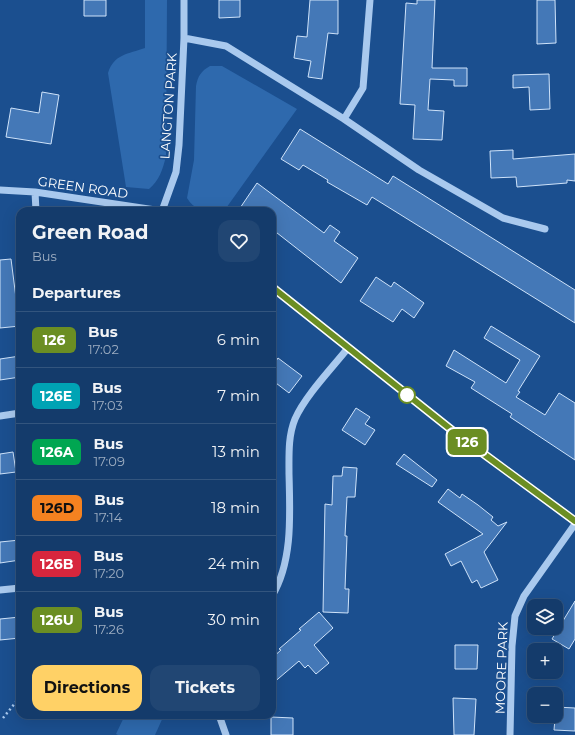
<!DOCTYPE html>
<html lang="en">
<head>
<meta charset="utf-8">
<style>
  :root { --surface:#143b6b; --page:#214673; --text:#f1f3f6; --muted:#9dadc1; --line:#33557e; --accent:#ffd166 }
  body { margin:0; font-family:Montserrat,sans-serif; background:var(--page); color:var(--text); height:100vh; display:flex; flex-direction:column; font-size:15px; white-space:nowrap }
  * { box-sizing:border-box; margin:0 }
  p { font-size:13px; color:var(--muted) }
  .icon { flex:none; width:22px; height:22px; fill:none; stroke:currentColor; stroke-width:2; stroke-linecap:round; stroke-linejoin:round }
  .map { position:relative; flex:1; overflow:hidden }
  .sheet { position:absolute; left:16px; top:207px; width:260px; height:512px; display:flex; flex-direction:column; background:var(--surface); border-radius:12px; box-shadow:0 4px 16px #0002,0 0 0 1px var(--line) }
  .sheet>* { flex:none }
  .badge { padding:0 8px; border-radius:6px; font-size:14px; line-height:26px }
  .tools { position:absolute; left:527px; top:599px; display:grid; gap:8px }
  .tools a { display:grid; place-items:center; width:36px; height:36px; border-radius:8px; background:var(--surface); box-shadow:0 4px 16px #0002,0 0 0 1px var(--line); font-size:20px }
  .map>.badge { position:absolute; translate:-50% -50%; box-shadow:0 0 0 2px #fff }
  h2 { padding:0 16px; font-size:15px; line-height:36px }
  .round { display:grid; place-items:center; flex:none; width:42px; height:42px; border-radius:12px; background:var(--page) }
  .headline { display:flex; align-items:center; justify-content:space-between; height:68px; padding:0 16px }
  h1 { font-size:19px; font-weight:700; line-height:30px }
  .cta { display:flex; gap:8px; margin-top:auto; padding:8px 16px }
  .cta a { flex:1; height:46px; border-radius:12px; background:var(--accent); color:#111; font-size:16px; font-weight:700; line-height:46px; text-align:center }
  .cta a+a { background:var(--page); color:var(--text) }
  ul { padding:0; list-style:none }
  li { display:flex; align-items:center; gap:12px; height:56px; padding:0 16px; border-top:1px solid var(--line) }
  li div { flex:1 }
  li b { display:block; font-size:15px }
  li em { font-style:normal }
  li .badge { min-width:44px; font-weight:700; text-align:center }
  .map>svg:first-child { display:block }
</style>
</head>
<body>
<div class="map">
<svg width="575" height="735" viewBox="0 0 575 735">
  <rect width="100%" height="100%" fill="#1b4f8f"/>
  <!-- green -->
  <path fill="#2e69ad" d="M 145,0 L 167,0 L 166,156 C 163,169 159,181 149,189 L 126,187 L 108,73 C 114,54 128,54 145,48 Z
    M 210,66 L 222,66 L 297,109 L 224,211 C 208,211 196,213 187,198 L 194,160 L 196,86 C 198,76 201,71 210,66 Z
    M 125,715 L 164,715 L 155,735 L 118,735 L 116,734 Z"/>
  <!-- building -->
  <path fill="#4478b7" stroke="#cfe3fa" d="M 84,0 L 106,0 L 106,16 L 84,16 Z
    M 219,0 L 240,0 L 240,17 L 219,18 Z
    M 310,0 L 338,0 L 338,34 L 328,33 L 322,79 L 308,77 L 311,61 L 294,58 L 297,36 L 307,37 Z
    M 417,0 L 435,0 L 432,68 L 467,68 L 467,86 L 454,86 L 454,80 L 430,79 L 428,110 L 444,111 L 442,140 L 413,139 L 415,105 L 400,104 L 406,3 L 417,4 Z
    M 537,0 L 555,0 L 556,43 L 537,44 Z
    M 549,74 L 550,109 L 530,110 L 529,87 L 513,88 L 513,75 Z
    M 42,92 L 59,95 L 51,144 L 6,137 L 11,108 L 39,113 Z
    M 300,129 L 388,184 L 393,176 L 575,290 L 575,323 L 372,197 L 367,205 L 327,182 L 328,180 L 303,165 L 299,170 L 281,159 Z
    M 513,150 L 513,159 L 575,154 L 575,181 L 567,180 L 567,183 L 517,187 L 516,177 L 491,178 L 490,151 Z
    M 257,183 L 324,233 L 330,225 L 340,232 L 334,241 L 358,258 L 341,283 L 272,229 L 272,211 L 238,211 Z
    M 11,259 L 16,298 L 20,298 L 20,326 L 0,328 L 0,260 Z
    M 376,277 L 391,287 L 394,282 L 424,303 L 414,318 L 402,309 L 393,322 L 360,301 Z
    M 491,326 L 540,356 L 518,391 L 520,392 L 516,397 L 545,415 L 559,393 L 575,403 L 575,460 L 510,417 L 512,414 L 471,388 L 475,382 L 446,366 L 454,350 L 506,383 L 520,360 L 484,338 Z
    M 20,356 L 20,377 L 0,380 L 0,359 Z
    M 278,358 L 302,376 L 289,393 L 272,380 L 272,367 Z
    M 356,408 L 370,417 L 365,424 L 375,430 L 365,445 L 342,430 Z
    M 13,452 L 16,472 L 0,474 L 0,454 Z
    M 404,454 L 437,480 L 432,487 L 396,464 Z
    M 343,467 L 357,468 L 355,497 L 347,497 L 345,536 L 347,536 L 345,589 L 349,589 L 348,613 L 323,612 L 325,504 L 332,505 L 333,476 L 342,476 Z
    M 448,489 L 460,498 L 462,494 L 478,505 L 493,517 L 491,520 L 498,526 L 507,522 L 484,552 L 498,580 L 481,588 L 477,580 L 472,583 L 461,561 L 451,566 L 445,554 L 483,534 L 438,502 Z
    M 20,540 L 20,560 L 0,563 L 0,542 Z
    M 575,601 L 575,639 L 569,649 L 552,639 Z
    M 319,612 L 333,628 L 314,645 L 329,663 L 316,674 L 308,665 L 305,668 L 299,661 L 272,684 L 272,658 L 281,650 L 279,649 L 301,630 L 299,629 Z
    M 20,617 L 20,638 L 0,640 L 0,619 Z
    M 455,645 L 478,645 L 477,669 L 455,669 Z
    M 453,698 L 476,699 L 474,735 L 454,735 Z
    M 556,707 L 575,708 L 575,731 L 554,730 Z
    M 271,717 L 293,718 L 293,735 L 271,735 Z"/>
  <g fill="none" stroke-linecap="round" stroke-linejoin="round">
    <!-- path -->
    <path stroke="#a9c9ee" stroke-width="2.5" stroke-dasharray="2 3" stroke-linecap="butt" d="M 3,718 L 20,697"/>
    <!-- minor -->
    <path stroke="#a9c9ee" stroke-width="7" d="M 184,38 L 226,46 L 344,119 L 419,170 L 503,218 L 545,229
      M 344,119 L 363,88 L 370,0
      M 0,190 L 35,192 L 162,211
      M 35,192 L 36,211
      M 162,211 L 176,172 L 179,145 L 184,38 L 184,0
      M 272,287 L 458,435 L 575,521
      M 0,416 L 20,413
      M 0,590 L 20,588
      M 272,596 C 293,561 290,514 289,474 C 289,455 288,436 295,419 C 305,396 332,368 348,348
      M 219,715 L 226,735
      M 510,735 L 512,646 L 515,616 L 524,596 L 575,524"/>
  </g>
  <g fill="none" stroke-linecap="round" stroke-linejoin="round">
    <!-- line casing -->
    <g stroke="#fff" stroke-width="9">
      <path id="line" d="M 272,287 L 458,435 L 575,521"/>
    </g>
    <!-- line -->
    <use href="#line" stroke="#6b8e23" stroke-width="6"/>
  </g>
  <!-- markers -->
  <circle fill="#fff" stroke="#6b8e23" stroke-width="2" cx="407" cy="395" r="8"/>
  <g text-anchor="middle" stroke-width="3.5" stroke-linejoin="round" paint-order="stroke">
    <!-- street labels -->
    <g font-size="13" fill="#fff" stroke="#1b4f8f">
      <text transform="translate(168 106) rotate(-86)" y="5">LANGTON PARK</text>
      <text transform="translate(83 187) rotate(8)" y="5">GREEN ROAD</text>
      <text transform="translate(501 668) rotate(-88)" y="5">MOORE PARK</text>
    </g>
  </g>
</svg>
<div class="tools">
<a><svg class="icon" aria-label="layers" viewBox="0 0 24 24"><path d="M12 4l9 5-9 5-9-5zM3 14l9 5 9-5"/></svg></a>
<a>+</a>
<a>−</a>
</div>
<b class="badge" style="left:467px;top:442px;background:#6b8e23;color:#fff">126</b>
<section class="sheet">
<div class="headline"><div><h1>Green Road</h1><p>Bus</p></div><a class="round"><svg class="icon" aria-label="heart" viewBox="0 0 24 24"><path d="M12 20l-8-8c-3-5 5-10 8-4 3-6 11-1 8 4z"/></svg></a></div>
<h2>Departures</h2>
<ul>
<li><span class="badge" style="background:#6b8e23;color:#fff">126</span><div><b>Bus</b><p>17:02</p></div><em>6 min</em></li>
<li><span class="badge" style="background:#00a3b4;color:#fff">126E</span><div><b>Bus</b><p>17:03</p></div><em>7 min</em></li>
<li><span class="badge" style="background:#00a651;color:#fff">126A</span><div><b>Bus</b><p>17:09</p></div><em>13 min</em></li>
<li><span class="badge" style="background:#f58220;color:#111">126D</span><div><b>Bus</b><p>17:14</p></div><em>18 min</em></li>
<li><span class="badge" style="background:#d7263d;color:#fff">126B</span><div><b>Bus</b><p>17:20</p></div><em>24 min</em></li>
<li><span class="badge" style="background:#6b8e23;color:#fff">126U</span><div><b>Bus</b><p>17:26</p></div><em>30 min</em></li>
</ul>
<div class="cta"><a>Directions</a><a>Tickets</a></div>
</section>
</div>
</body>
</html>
